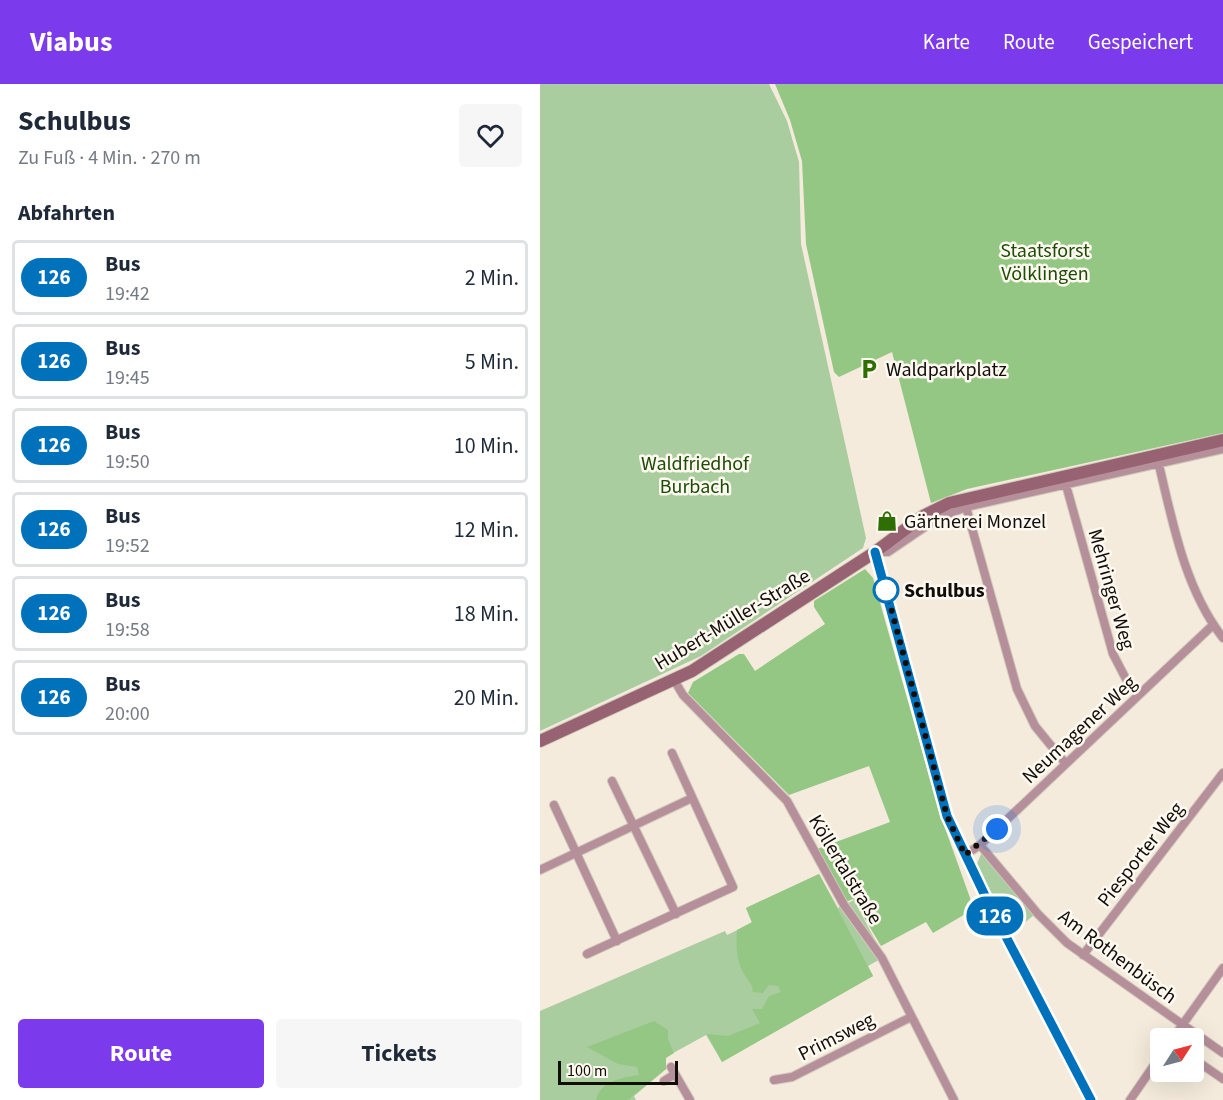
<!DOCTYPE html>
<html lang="de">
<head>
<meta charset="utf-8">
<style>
  :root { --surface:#fff; --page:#f6f6f7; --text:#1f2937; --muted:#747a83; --line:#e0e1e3; --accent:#7c3aed }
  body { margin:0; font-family:"Source Sans 3",sans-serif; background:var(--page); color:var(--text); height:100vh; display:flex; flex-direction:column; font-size:22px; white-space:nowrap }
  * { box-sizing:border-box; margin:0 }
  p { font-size:20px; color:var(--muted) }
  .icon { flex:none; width:33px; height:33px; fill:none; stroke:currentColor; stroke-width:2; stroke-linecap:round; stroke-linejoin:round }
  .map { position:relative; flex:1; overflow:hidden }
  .panel { display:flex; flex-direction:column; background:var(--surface); width:540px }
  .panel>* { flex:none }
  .badge { padding:0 12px; border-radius:20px; font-size:21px; line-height:39px }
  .needle { width:39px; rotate:54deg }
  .fabs { position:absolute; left:610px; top:944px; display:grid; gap:12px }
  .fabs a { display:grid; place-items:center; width:54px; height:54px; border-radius:6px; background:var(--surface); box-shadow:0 6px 24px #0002; font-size:30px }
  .scale { position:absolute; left:18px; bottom:15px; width:120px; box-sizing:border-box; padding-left:6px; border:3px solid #110e09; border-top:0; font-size:16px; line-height:21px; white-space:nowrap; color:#110e09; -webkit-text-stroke:4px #fef9f0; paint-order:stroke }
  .you { position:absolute; width:30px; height:30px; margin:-15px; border:4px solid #fff; border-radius:50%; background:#1a73e8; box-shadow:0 0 0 9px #1a73e833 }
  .map>.badge { position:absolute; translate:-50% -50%; box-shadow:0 0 0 3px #fff }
  h2 { padding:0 18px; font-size:22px; line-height:54px }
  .round { display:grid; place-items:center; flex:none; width:63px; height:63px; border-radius:6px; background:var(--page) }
  .summary { display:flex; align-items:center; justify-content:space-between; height:102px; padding:0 18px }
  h1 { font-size:28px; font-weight:700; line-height:45px }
  .primary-button { display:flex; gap:12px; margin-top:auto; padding:12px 18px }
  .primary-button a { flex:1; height:69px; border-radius:6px; background:var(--accent); color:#fff; font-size:24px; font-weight:700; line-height:69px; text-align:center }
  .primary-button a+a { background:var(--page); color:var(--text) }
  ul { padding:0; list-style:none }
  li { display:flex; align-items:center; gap:18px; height:75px; margin:0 12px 9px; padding:0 6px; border:3px solid var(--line); border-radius:6px }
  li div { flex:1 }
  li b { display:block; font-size:22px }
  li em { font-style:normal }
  li .badge { min-width:66px; font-weight:700; text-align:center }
  header { display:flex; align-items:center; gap:36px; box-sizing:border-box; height:84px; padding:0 30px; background:var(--accent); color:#fff }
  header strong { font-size:28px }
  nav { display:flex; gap:33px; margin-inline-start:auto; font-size:21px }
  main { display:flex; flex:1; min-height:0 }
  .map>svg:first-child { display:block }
</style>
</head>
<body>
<header>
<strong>Viabus</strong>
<nav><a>Karte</a><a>Route</a><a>Gespeichert</a></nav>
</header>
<main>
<section class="panel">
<div class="summary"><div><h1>Schulbus</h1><p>Zu Fuß · 4 Min. · 270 m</p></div><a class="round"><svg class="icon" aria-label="heart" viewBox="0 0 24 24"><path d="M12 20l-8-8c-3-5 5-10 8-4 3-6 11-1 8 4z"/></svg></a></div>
<h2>Abfahrten</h2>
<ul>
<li><span class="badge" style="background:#0072bc;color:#fff">126</span><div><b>Bus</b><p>19:42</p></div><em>2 Min.</em></li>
<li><span class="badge" style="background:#0072bc;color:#fff">126</span><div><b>Bus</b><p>19:45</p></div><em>5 Min.</em></li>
<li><span class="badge" style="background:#0072bc;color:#fff">126</span><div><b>Bus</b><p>19:50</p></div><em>10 Min.</em></li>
<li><span class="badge" style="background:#0072bc;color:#fff">126</span><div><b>Bus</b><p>19:52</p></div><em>12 Min.</em></li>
<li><span class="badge" style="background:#0072bc;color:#fff">126</span><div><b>Bus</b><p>19:58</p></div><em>18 Min.</em></li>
<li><span class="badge" style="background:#0072bc;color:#fff">126</span><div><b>Bus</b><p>20:00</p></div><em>20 Min.</em></li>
</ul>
<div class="primary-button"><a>Route</a><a>Tickets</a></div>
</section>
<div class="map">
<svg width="683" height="1016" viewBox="0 0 683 1016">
  <rect width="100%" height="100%" fill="#f4ebdc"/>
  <!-- green -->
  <path fill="#a9cd9e" d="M 0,0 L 229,0 L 247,37 L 259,78 L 261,160 L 326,454 L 323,464 L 161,572 L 0,647 Z
    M 442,768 L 494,831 L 472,849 L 436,782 Z
    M 279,790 L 298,824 L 314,816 L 344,873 L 328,882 L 333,892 L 182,978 L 166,951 L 126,973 L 126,985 L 94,1012 L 96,1016 L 0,1016 L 0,927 L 185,847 L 187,851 L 212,839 L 206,824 Z"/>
  <!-- forest -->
  <path fill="#94c783" d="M 235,0 L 683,0 L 683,349 L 427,405 L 391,419 L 352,268 L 299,293 L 294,288 L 266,160 L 262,77 L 250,36 Z
    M 325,485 L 333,494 L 400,730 L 434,825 L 393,849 L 386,838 L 341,862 L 313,815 L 306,818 L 277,765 L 350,738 L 329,682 L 249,711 L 148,609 L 153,598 L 199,570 L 204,570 L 215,587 L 285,540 L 274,523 L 274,517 Z
    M 279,790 L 333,892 L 182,978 L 167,950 L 188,952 L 220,939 L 212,925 L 222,925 L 229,912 L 241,908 L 238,902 L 229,901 L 223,909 L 213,908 C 212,898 206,895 202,886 C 196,872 196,861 197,846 L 212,838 L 206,824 Z
    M 114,937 L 128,946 L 128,955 L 134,969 L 126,974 L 126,985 L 88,1016 L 56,1016 C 61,996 82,994 99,991 L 97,983 L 78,980 L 47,963 Z"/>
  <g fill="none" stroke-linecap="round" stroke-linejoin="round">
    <!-- minor casing -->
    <g stroke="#d0c8ba" stroke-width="10">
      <path id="minor" d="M 619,381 C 633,440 645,505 683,554
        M 526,401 L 573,570 L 586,595 L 600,610
        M 426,423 L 477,605 L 495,642 L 526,680
        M 134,596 L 143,611 L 247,717 L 304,821 L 342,874 L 414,1016
        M 72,697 L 136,830
        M 14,721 L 77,857
        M 440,761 L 498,830 L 527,859 L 683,969
        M 425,771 L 440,761 L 673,541
        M 0,786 L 152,714
        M 47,870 L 193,803 L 132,669
        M 543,871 L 683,689
        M 633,954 L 683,884
        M 654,975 L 683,995
        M 131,983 L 150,1016
        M 234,996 L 252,993 L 371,933
        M 124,997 L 135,990
        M 551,1016 L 448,818 L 407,732 L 335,468 L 348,468 L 398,434 L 426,423 L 683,365
        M 590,1016 L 621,971"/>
    </g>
    <!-- secondary casing -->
    <g stroke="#d0c8ba" stroke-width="14">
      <path id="secondary" d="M 0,657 L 152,587 L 335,468 L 383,432 L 409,419 L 683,356"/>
    </g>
    <!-- minor -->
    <use href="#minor" stroke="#b58f99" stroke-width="8"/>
    <!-- secondary -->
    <use href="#secondary" stroke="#976271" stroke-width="12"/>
  </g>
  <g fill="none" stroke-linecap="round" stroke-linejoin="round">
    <!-- line casing -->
    <g stroke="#fff" stroke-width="14">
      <path id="line" d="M 335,468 L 407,732 L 448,818 L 551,1016"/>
    </g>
    <!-- line -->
    <use href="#line" stroke="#0072bc" stroke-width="9"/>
    <!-- walk -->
    <path stroke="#110e09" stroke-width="6" stroke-dasharray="0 10.8" d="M 346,506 L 407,732 L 425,771 L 457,745"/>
  </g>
  <!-- icons -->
  <defs>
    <g id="parking-bare" transform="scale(1.62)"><path d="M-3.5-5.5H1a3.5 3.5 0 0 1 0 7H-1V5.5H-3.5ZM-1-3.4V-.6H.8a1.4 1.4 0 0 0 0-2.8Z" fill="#2e6e03" stroke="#fef9f0" stroke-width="2.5" paint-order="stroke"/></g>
    <g id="shop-bare" transform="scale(1.62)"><path d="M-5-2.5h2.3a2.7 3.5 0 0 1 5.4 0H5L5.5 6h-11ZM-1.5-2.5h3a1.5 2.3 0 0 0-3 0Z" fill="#2e6e03" stroke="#fef9f0" stroke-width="2.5" paint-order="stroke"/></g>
  </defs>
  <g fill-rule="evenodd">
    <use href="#parking-bare" x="329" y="285"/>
    <use href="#shop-bare" x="347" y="437"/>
  </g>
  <!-- markers -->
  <circle fill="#fff" stroke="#0072bc" stroke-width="3" cx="346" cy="506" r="12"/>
  <g text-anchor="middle" stroke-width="5" stroke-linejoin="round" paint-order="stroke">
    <!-- park labels -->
    <g font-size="20" fill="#1d4c06" stroke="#fef9f0">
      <text x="505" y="173">Staatsforst<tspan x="505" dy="23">Völklingen</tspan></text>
      <text x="155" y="386">Waldfriedhof<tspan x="155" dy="23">Burbach</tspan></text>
    </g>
    <!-- poi labels -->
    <g font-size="20" fill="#110e09" stroke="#fef9f0" text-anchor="start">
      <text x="346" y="292">Waldparkplatz</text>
      <text x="364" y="444">Gärtnerei Monzel</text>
    </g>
    <!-- street labels -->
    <g font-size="20" fill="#110e09" stroke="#fef9f0">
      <text transform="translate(572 505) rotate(74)" y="7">Mehringer Weg</text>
      <text transform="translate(192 535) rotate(-31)" y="7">Hubert-Müller-Straße</text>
      <text transform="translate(539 645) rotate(-43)" y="7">Neumagener Weg</text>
      <text transform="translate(600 770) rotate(-52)" y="7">Piesporter Weg</text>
      <text transform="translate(306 785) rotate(59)" y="7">Köllertalstraße</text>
      <text transform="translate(578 872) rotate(37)" y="7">Am Rothenbüsch</text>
      <text transform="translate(296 952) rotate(-27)" y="7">Primsweg</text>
    </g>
    <!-- stop labels -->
    <g font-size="20" font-weight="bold" fill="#110e09" stroke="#fef9f0" text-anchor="start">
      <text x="364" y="513">Schulbus</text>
    </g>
  </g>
</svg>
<div class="fabs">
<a><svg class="needle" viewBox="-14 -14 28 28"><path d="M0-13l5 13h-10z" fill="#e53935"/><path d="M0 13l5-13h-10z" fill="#747a83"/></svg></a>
</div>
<div class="scale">100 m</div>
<div class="you" style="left:457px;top:745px"></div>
<b class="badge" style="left:455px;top:832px;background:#0072bc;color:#fff">126</b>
</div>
</main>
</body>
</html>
